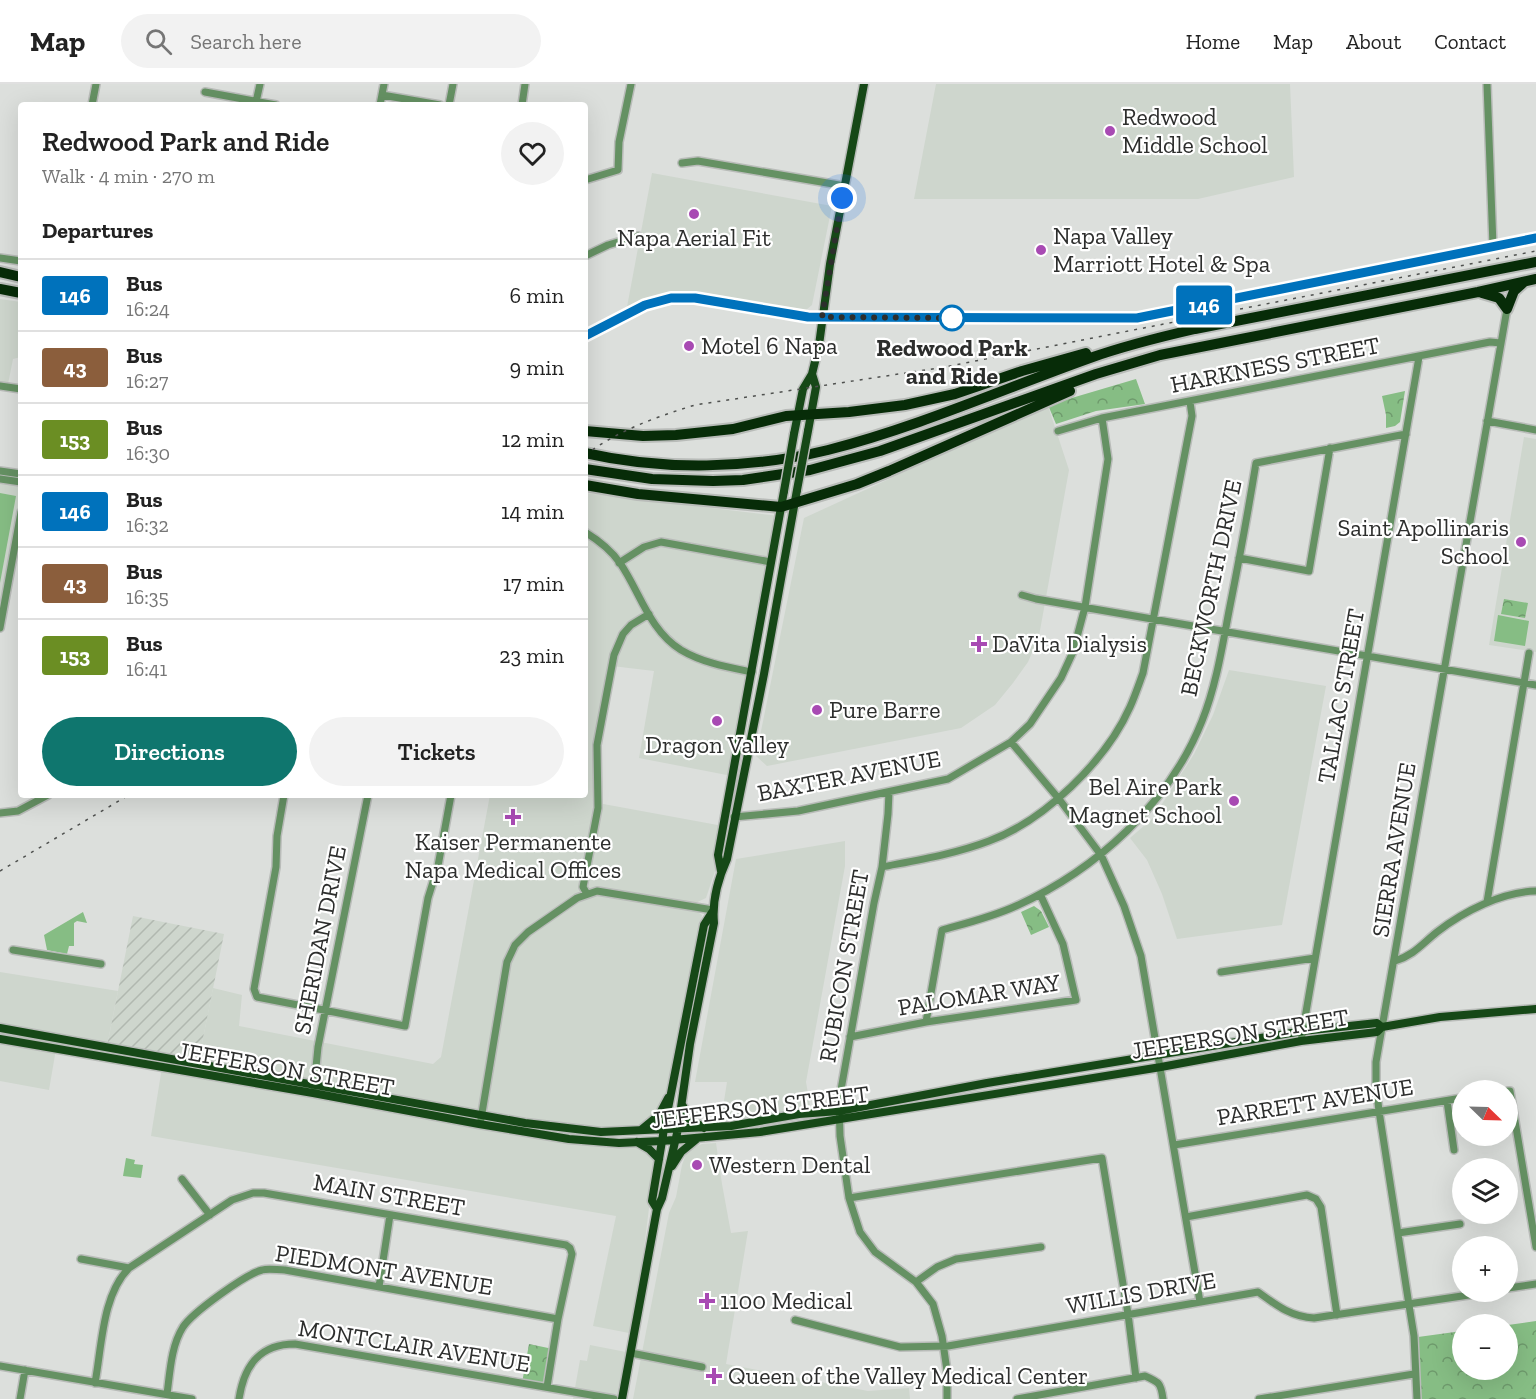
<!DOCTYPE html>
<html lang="en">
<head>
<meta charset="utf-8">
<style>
  :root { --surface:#fff; --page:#f2f2f2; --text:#222; --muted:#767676; --line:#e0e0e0; --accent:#0f766e }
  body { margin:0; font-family:"Zilla Slab",serif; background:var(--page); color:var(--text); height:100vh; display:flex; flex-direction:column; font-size:22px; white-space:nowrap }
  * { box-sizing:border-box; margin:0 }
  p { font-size:20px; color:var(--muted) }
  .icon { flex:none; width:33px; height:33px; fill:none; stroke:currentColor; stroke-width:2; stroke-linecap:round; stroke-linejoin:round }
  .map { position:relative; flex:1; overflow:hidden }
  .panel { position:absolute; left:18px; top:18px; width:570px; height:696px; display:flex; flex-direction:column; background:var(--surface); border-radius:6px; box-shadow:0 6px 24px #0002 }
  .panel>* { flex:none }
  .badge { padding:0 12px; border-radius:4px; font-size:21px; line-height:39px }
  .needle { width:39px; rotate:113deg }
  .buttons { position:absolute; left:1452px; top:996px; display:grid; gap:12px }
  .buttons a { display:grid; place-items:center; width:66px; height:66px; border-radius:50%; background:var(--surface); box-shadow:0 6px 24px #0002; font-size:30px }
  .you { position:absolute; width:30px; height:30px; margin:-15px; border:4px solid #fff; border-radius:50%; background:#1a73e8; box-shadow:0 0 0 9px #1a73e833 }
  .map>.badge { position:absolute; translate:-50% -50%; box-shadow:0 0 0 3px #fff }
  h2 { padding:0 24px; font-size:22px; line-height:54px }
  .round { display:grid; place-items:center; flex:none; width:63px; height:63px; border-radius:32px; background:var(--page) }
  .head { display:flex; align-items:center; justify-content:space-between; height:102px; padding:0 24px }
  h1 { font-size:28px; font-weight:600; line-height:45px }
  .cta { display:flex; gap:12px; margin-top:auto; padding:12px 24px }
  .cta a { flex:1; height:69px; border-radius:36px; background:var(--accent); color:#fff; font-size:24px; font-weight:600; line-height:69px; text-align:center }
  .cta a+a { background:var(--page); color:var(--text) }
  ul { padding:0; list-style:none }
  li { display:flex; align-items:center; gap:18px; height:72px; padding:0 24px; border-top:2px solid var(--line) }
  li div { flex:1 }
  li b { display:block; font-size:22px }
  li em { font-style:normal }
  li .badge { min-width:66px; font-weight:700; text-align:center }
  header { display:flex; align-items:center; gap:36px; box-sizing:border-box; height:84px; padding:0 30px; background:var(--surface); border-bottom:2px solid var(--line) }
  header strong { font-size:28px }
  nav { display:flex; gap:33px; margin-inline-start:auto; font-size:21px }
  .search { width:420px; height:54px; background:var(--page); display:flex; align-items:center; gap:15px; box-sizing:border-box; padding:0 21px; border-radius:33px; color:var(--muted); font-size:22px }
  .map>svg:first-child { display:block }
</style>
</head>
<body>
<header>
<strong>Map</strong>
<div class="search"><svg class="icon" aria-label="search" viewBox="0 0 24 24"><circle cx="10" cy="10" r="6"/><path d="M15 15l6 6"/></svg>Search here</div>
<nav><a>Home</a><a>Map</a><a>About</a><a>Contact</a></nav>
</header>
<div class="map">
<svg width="1536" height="1315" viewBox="0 0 1536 1315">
  <defs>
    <pattern id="industrial-furrows" width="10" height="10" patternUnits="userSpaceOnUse" patternTransform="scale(1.5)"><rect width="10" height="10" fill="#ced6cd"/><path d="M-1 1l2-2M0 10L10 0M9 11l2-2" fill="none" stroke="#b1b8b0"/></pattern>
    <pattern id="park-crowns" width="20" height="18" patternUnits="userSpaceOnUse" patternTransform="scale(1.5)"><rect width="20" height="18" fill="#86bd84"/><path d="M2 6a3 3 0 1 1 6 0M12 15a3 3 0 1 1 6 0" fill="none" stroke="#6e9a6c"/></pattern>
  </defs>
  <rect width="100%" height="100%" fill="#dcdfdc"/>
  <!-- built -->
  <path fill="#ced6cd" d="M 936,0 L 1290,0 L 1294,93 L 1198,115 L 914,115 Z
    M 652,89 L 832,122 L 812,221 L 806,226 L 796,227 L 691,209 L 650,213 L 627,223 Z
    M 0,215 L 21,218 L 21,273 L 13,275 L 8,300 L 0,298 Z
    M 1048,322 L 1069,386 L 1039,552 L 1028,578 L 1013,599 L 995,621 L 961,644 L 767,682 L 756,672 L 804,434 Z
    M 1524,353 L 1536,355 L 1536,568 L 1489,561 Z
    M 0,395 L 21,398 L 21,428 L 0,544 Z
    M 585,409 L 779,432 L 732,692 L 639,674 L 654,587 L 612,582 L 597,661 L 598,719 L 723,742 L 716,784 L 706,814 L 689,822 L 702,831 L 697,868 L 670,1002 L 662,1025 L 645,1043 L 601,1048 L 198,979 L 213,904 L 242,911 L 239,942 L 433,980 L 441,973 L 490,711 L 585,711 Z
    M 1229,586 L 1326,602 L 1282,841 L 1177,855 L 1162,810 L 1147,776 L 1130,754 L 1153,734 L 1194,670 L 1213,631 Z
    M 845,757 L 845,782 L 806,998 L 811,1027 L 721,1036 L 727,998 L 695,998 L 736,775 Z
    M 0,888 L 118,907 L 107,962 L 0,944 Z
    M 0,955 L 56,965 L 49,1006 L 0,997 Z
    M 162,983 L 569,1055 L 637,1058 L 659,1075 L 649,1124 L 640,1196 L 629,1249 L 593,1242 L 616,1132 L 151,1052 Z
    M 716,1059 L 722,1100 L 731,1149 L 748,1147 L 726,1280 L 868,1307 L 909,1304 L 910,1315 L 633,1315 L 669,1129 L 676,1113 L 682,1081 L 686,1070 L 695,1063 L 702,1060 Z
    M 590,1261 L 626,1268 L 616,1315 L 573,1315 L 580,1276 L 587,1277 Z"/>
  <!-- industrial -->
  <path fill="url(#industrial-furrows)" d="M 133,832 L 224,850 L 198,979 L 107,962 Z"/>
  <!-- grass -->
  <path fill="#86bd84" d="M 0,409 L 16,412 L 0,499 Z
    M 1498,531 L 1529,537 L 1525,562 L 1494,557 Z
    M 83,828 L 87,839 L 77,837 L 74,839 L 74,862 L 69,862 L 67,870 L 47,866 L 44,851 Z
    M 126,1074 L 135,1076 L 134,1080 L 143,1081 L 141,1094 L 123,1092 Z"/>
  <!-- park -->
  <path fill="url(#park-crowns)" d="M 1136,295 L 1145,320 L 1096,327 L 1056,340 L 1048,321 Z
    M 1405,307 L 1400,338 L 1395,342 L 1386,344 L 1386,331 L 1382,312 Z
    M 1504,515 L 1528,519 L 1525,534 L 1501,530 Z
    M 1034,822 L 1041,827 L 1049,843 L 1031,851 L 1021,828 Z
    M 1536,1237 L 1536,1315 L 1417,1315 L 1414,1270 L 1418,1253 L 1462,1247 L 1462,1286 L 1508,1286 L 1508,1241 Z
    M 529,1260 L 553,1265 L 547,1303 L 522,1299 Z"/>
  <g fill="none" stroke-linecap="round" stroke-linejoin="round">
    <!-- minor casing -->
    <g stroke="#b9bcb9" stroke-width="10">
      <path id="minor" d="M 1487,0 L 1493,162
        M 205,8 L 276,21
        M 382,11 L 440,21
        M 256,18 L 260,0
        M 92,21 L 96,0
        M 380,21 L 384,0
        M 449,21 L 453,0
        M 522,21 L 525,0
        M 682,79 L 698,77 L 845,102
        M 585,96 L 618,86 L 619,58 L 631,0
        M 585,172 L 608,161 L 638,152
        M 0,174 L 21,177
        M 585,252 L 645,221 L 671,214 L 695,214 L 808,233 L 1136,234 L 1536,154
        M 0,302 L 21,305
        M 1487,337 L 1536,346
        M 1058,347 L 1102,334 L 1490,258 L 1501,259
        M 0,387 L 21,390
        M 0,395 L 21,398
        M 585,448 C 598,456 611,466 620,479 C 640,508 649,546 681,566 C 703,579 727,583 752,588
        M 1239,474 L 1309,487 L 1330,364
        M 619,479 L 644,463 L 661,458 L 771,478
        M 1022,511 L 1036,515 L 1536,601
        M 0,544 L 21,428
        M 1011,658 L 1059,715 L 1101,771 L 1124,822 L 1141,872 L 1200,1218
        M 889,708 L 888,730 L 882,783 L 874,819 L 839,1017 L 840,1052 L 849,1114 L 860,1148 L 875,1168 L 916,1198 L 933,1220 L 942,1252 L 947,1287 L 947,1315
        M 284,711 L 277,752 L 276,783 L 254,905 L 257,913 L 405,942 L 428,814 L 438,782 L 451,711
        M 0,729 L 18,727 L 48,711
        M 734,733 L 798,727 L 948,695 L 1011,658 L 1030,640 L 1061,594 L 1073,568 L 1085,523 L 1108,375 L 1102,334
        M 882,783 C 918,776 955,770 989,757 C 1044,737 1106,677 1130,623 C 1135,612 1139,600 1143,589 L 1192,332 L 1190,318
        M 587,810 L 583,803 L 598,724 L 597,661 L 614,571 L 623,550 L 631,541 L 649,530
        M 1487,818 L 1529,569
        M 13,866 L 101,880
        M 1395,877 C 1414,871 1422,860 1437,848 C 1464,827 1502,808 1536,807
        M 1221,888 L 1315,874
        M 926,938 L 942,846 C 967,839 992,833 1016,822 C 1096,786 1169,720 1202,637 C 1216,602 1222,564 1229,527 C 1239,477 1248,428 1256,379 L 1406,350
        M 850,953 L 926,938 L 1076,916 L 1063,860 L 1040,810
        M 1301,957 L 1419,273
        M 314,1003 L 318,963 L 368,711
        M 1508,1007 L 1510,1007 L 1536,1163
        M 1447,1017 L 1454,1066
        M 481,1035 L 507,878 L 515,861 L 528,848 L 577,814 L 597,807 L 713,826
        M 1174,1061 L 1462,1014
        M 182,1095 L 210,1131
        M 849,1114 L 1102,1074 L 1128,1230 L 1136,1294
        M 1186,1133 L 1307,1111 L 1316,1115 L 1321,1123 L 1337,1231
        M 1398,1149 L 1460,1140
        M 81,1175 L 129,1184 L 232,1116 L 253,1109 L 264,1109 L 566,1161 L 570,1164 L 572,1170 L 558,1235 L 547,1303
        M 916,1198 L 937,1183 L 956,1175 L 1041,1163
        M 379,1203 L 390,1131
        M 1508,1204 L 1536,1200
        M 795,1236 L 900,1263 L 948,1262 L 1258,1208 C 1276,1221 1291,1233 1314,1234 L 1489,1208
        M 631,1269 L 702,1283
        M 0,1282 L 192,1315
        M 95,1299 C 102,1262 102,1211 129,1184
        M 167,1310 C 170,1288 171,1262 183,1243 C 193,1228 246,1190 262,1186 C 269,1184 277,1186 285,1186 L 558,1235
        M 20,1315 L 25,1286
        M 239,1315 C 244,1282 259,1260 295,1260 L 614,1315
        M 1017,1315 L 1145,1292 C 1159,1298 1161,1299 1163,1315
        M 1259,1315 L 1414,1290
        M 1417,1315 L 1414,1252 L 1409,1221 L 1379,1027 L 1376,1001 L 1376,978 L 1507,225"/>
    </g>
    <!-- major casing -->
    <g stroke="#b9bcb9" stroke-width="11">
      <path id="major" d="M 808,347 L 816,303 L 812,290
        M 794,350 L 803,305 L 812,290 L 819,261 L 830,180 L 864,0
        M 721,787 L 718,771 L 784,407
        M 0,944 L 525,1039 L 601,1048 L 731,1042 L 799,1030 L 839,1027 L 987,999 L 1303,947 L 1377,939 L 1382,943
        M 0,955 L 313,1009 L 479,1040 L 569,1055 L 619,1059 L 662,1057 L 760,1048 L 1161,983 L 1301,957 L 1377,948 L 1382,943 L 1440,933 L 1536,925
        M 683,1022 L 688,1034 L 704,1044
        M 642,1045 L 659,1031 L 668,1014
        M 637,1058 L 649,1065 L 659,1075
        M 672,1082 L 681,1068 L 698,1054
        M 657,1125 L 652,1117 L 664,1045 L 704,841 L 713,827
        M 622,1315 L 657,1125 L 662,1114 L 678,1045 L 690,960 L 714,839 C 712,818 718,795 727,775 L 764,590 L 797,406"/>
    </g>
    <!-- highway casing -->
    <g stroke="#b9bcb9" stroke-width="14">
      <path id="highway" d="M 0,188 L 21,193
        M 0,205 L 21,209
        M 1482,209 L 1499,214 L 1507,225
        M 1507,225 L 1514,207 L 1524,198
        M 585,347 L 643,352 L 676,351 L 733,345 L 786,332 L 849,328 L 905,321 L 955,310 L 1022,287 L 1086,269
        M 585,369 C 664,387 750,385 828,366 C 918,343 1003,305 1090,274 C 1124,262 1160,253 1195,245 L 1536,178
        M 585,385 L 652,395 L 713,397 L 743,396 L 810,386 L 880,367 L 1096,290 L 1160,271 L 1478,208 L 1536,195
        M 585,401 L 638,410 L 781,423 L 857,400 L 889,387 L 1070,307"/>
    </g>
    <!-- minor -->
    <use href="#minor" stroke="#659163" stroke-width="7"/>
    <!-- major -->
    <use href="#major" stroke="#164817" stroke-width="8"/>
    <!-- highway -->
    <use href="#highway" stroke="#072c08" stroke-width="10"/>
    <!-- rail -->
    <path stroke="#4f514f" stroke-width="1.5" stroke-dasharray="3 6" stroke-linecap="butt" d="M 585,371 C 619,346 656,333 695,321 L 945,283 L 1536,167
      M 0,787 L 129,711"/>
    <!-- major-bridge casing -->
    <g stroke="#b9bcb9" stroke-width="11" stroke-linecap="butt">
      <path id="major-bridge" d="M 797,406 L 808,347
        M 784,407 L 794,350"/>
    </g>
    <!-- major-bridge -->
    <use href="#major-bridge" stroke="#164817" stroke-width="8"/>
  </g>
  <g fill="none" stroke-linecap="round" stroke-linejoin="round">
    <!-- line casing -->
    <g stroke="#fff" stroke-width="14">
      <path id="line" d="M 585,252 L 645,221 L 671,214 L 695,214 L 808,233 L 1137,234 L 1536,154"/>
    </g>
    <!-- line -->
    <use href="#line" stroke="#0072bc" stroke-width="9"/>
    <!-- walk -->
    <path stroke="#2d2e2d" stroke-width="6" stroke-dasharray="0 10.8" d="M 842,114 L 822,233 L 952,234"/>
  </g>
  <!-- markers -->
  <g fill="#a84ab3" stroke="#fff" stroke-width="2">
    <circle cx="1110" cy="47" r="6"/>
    <circle cx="694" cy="130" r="6"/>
    <circle cx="1041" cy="166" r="6"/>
    <circle cx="689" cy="262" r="6"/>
    <circle cx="1521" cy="458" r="6"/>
    <path d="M976 551h6v6h6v6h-6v6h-6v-6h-6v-6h6z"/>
    <circle cx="817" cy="626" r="6"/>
    <circle cx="717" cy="637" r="6"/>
    <circle cx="1234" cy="717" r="6"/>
    <path d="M510 724h6v6h6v6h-6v6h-6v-6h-6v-6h6z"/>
    <circle cx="697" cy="1081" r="6"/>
    <path d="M704 1208h6v6h6v6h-6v6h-6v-6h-6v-6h6z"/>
    <path d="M711 1283h6v6h6v6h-6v6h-6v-6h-6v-6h6z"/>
  </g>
  <circle fill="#fff" stroke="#0072bc" stroke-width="3" cx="952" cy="234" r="12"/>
  <g text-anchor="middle" stroke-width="4.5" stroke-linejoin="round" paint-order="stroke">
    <!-- poi labels -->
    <g font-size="24" fill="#2d2e2d" stroke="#fff" text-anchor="start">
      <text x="1122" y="41">Redwood<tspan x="1122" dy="28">Middle School</tspan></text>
      <text x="1053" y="160">Napa Valley<tspan x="1053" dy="28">Marriott Hotel &amp; Spa</tspan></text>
      <text x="694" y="162" text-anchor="middle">Napa Aerial Fit</text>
      <text x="701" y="270">Motel 6 Napa</text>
      <text x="1509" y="452" text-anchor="end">Saint Apollinaris<tspan x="1509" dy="28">School</tspan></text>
      <text x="992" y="568">DaVita Dialysis</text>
      <text x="829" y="634">Pure Barre</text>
      <text x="717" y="669" text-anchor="middle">Dragon Valley</text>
      <text x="1222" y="711" text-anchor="end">Bel Aire Park<tspan x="1222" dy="28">Magnet School</tspan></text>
      <text x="513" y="766" text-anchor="middle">Kaiser Permanente<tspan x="513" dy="28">Napa Medical Offices</tspan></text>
      <text x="709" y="1089">Western Dental</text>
      <text x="720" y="1225">1100 Medical</text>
      <text x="728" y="1300">Queen of the Valley Medical Center</text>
    </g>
    <!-- stop labels -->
    <g font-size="24" font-weight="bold" fill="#2d2e2d" stroke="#fff">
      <text x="952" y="272">Redwood Park<tspan x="952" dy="28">and Ride</tspan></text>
    </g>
    <!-- street labels -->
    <g font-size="24" fill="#2d2e2d" stroke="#fff">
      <text transform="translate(1275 281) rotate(-11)" y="8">HARKNESS STREET</text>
      <text transform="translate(1211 504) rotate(-78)" y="8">BECKWORTH DRIVE</text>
      <text transform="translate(1341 612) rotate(-80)" y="8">TALLAC STREET</text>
      <text transform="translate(849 692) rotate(-11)" y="8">BAXTER AVENUE</text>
      <text transform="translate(1394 766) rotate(-81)" y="8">SIERRA AVENUE</text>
      <text transform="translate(320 856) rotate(-79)" y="8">SHERIDAN DRIVE</text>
      <text transform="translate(844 882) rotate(-80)" y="8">RUBICON STREET</text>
      <text transform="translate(979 911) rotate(-9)" y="8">PALOMAR WAY</text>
      <text transform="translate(1240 950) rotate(-9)" y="8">JEFFERSON STREET</text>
      <text transform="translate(286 985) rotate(10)" y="8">JEFFERSON STREET</text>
      <text transform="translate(1315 1018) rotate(-9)" y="8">PARRETT AVENUE</text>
      <text transform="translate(760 1023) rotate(-7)" y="8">JEFFERSON STREET</text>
      <text transform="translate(389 1111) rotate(10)" y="8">MAIN STREET</text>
      <text transform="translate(384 1186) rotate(9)" y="8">PIEDMONT AVENUE</text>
      <text transform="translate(1141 1209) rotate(-10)" y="8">WILLIS DRIVE</text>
      <text transform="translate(414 1262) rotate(9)" y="8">MONTCLAIR AVENUE</text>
    </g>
  </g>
</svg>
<div class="buttons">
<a><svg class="needle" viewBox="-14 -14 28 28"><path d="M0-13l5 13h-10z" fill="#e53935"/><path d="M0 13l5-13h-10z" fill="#767676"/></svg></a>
<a><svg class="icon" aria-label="layers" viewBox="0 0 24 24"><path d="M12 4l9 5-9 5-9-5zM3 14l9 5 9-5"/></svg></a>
<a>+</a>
<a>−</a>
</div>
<div class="you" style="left:842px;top:114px"></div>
<b class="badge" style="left:1204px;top:221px;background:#0072bc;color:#fff">146</b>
<section class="panel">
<div class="head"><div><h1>Redwood Park and Ride</h1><p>Walk · 4 min · 270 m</p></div><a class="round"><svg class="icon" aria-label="heart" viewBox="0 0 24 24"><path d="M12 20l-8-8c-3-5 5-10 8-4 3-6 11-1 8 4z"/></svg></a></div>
<h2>Departures</h2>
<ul>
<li><span class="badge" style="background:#0072bc;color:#fff">146</span><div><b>Bus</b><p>16:24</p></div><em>6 min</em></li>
<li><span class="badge" style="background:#8b5e3c;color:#fff">43</span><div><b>Bus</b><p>16:27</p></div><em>9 min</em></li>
<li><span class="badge" style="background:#6b8e23;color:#fff">153</span><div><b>Bus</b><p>16:30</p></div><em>12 min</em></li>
<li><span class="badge" style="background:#0072bc;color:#fff">146</span><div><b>Bus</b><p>16:32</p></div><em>14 min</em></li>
<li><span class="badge" style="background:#8b5e3c;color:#fff">43</span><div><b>Bus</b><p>16:35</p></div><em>17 min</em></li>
<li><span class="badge" style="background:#6b8e23;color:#fff">153</span><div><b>Bus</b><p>16:41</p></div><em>23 min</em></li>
</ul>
<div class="cta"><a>Directions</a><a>Tickets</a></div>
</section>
</div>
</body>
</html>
